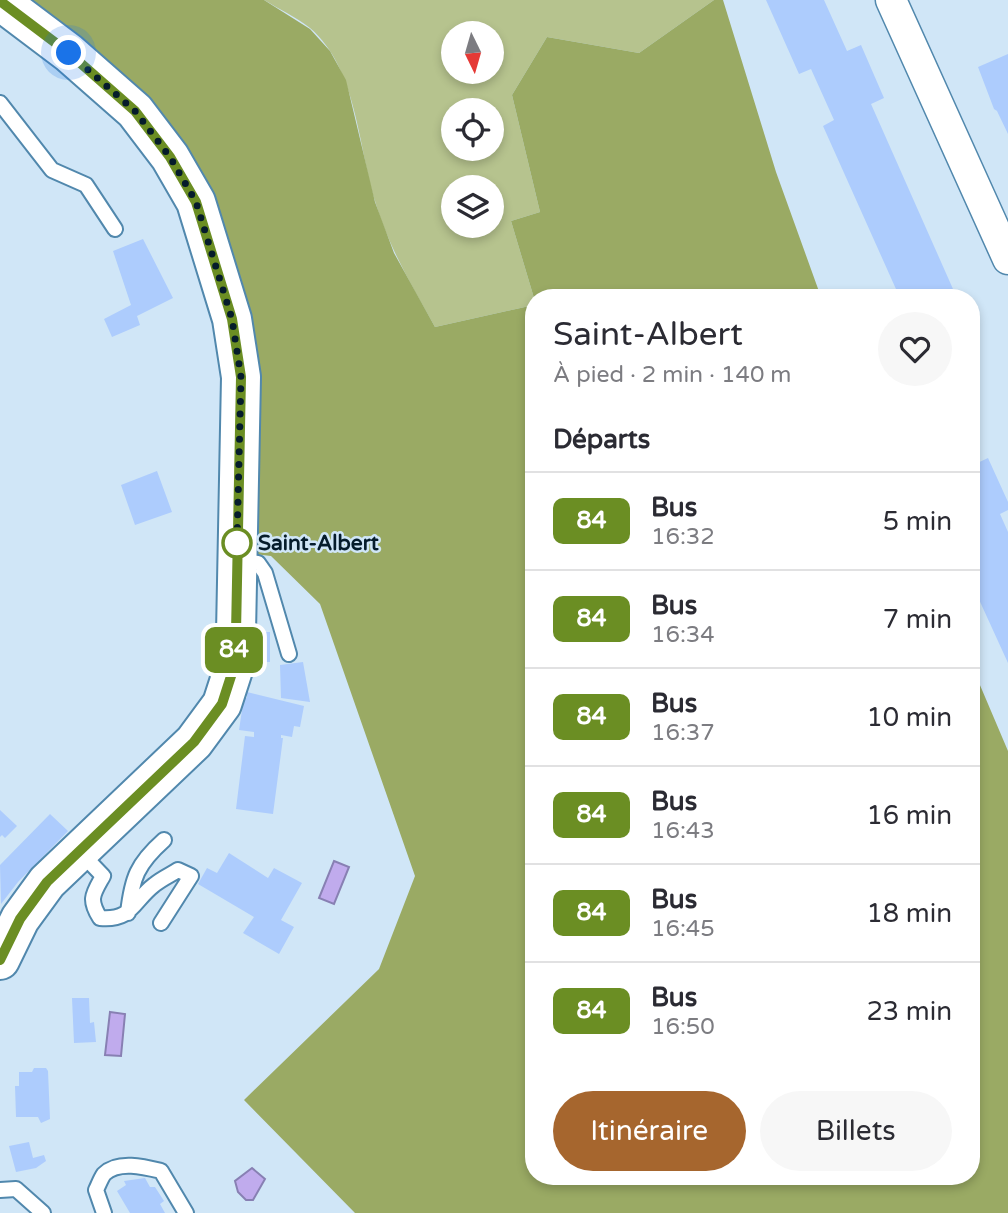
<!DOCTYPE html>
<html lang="fr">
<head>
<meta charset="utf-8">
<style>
  :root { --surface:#fff; --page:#f7f7f7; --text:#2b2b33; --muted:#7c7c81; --line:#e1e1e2; --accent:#a6662e }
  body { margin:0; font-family:"Varela Round",sans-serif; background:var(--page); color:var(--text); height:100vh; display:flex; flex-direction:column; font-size:26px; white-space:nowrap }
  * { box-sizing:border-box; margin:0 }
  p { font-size:23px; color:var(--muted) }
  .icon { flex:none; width:38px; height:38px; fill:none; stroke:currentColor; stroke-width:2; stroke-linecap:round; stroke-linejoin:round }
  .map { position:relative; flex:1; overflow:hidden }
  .sheet { position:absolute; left:525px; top:289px; width:455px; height:896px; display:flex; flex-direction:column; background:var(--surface); border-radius:28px; box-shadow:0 4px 10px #0003 }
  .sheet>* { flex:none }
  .badge { padding:0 14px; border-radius:10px; font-size:24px; line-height:46px }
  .needle { width:46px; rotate:175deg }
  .buttons { position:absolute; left:441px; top:21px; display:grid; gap:14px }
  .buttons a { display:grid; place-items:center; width:63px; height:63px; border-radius:50%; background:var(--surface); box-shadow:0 4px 10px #0003; font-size:35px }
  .you { position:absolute; width:35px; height:35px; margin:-18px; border:5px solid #fff; border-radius:50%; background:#1a73e8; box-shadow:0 0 0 10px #1a73e833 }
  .map>.badge { position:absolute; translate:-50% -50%; box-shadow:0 0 0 4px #fff }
  h2 { padding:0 28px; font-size:26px; line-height:63px }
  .round { display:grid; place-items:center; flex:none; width:74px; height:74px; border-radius:37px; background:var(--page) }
  .overview { display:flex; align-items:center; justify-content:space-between; height:119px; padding:0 28px }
  h1 { font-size:33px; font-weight:600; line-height:52px }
  .cta { display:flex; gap:14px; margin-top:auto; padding:14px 28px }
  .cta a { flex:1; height:80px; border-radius:42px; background:var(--accent); color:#fff; font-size:28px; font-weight:600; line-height:80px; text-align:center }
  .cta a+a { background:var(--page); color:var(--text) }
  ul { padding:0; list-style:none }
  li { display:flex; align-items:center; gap:21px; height:98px; padding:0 28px; border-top:2px solid var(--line) }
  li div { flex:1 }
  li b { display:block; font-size:26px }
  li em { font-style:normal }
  li .badge { min-width:77px; font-weight:700; text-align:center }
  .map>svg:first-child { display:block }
</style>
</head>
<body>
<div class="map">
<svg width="1008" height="1213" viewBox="0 0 1008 1213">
  <rect width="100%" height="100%" fill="#d0e6f7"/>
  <!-- green -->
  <path fill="#b6c38e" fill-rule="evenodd" d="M 264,0 L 714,0 L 639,53 L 547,37 L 512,95 L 540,212 L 511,221 L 534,298 L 534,305 L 435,327 C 412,286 388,246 375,201 C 358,146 357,68 310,28 C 296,17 279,9 264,0 ZM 453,33 L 492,33 L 492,72 L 453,72 ZM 453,110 L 492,110 L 492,149 L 453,149 ZM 453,187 L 492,187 L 492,226 L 453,226 Z"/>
  <!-- forest -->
  <path fill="#9aaa64" d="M 21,0 L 264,0 L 310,29 L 330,51 L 346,80 L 375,202 L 394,253 L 435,327 L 534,305 L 534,1176 L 971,1176 L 971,664 L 1008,751 L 1008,1213 L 355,1213 L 244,1100 L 379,969 L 415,876 L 320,604 L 271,556 L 254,554 L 225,242 Z
    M 714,0 L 723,0 L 776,172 L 821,297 L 534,298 L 511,221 L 540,212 L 512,95 L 547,37 L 639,53 Z"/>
  <!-- water -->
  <path fill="#c0abed" stroke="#8880b3" stroke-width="2" d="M 334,861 L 349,867 L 334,904 L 319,898 Z
    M 110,1012 L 125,1014 L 121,1056 L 105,1055 Z
    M 252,1168 L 265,1179 L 253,1200 L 246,1200 L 238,1192 L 235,1181 Z"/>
  <!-- building -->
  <path fill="#adccfd" d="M 766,0 L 824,0 L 847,51 L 861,45 L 884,98 L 871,104 L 957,298 L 900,298 L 823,126 L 834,120 L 811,69 L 799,74 Z
    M 1008,54 L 1008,134 L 997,111 L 994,109 L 978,67 Z
    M 143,239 L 173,298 L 137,316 L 140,325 L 112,337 L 104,319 L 131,305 L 113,251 Z
    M 988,458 L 1008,502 L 1008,510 L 1000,514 L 1008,532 L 1008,663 L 971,582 L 971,466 Z
    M 157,471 L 172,512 L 135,525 L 121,485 Z
    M 259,632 L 270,632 L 270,662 L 259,662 Z
    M 303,662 L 310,702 L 281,698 L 280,665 Z
    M 247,692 L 304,706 L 300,727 L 294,726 L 292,737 L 281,735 L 281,738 L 283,738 L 273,814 L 236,809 L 245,736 L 254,737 L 254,732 L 239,730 L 244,697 L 247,698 Z
    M 0,810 L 17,826 L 5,838 L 2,835 L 0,837 Z
    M 50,814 L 68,831 L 18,882 L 1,904 L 0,865 Z
    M 229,853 L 268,878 L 274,868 L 302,883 L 281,920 L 294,927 L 279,954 L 243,933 L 254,917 L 198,884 L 207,868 L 217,873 Z
    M 72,998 L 89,998 L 90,1023 L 94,1022 L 96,1042 L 74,1043 Z
    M 34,1068 L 46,1068 L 48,1071 L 50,1119 L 41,1123 L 38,1117 L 16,1117 L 15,1086 L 19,1086 L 19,1072 L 32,1072 Z
    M 29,1142 L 33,1158 L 44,1155 L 46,1161 L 36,1168 L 16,1172 L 9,1146 Z
    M 145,1178 L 150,1187 L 155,1187 L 164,1201 L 160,1204 L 165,1213 L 130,1213 L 117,1191 L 126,1185 L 124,1181 Z"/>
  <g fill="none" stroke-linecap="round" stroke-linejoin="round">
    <!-- service casing -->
    <g stroke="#5188ad" stroke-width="18">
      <path id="service" d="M 0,103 L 52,170 L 86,185 L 115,229
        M 238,561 L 258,563 L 265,573 L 289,654
        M 81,853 L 103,876 C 93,894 88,899 100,918 C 132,921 133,901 154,885 C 161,879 170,875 178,870 L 191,876 L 161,923
        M 128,913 C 132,878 137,864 164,840
        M 0,1190 L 16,1189 L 43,1213
        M 104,1213 L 96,1190 C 98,1186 101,1178 104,1174 C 118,1160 145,1167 161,1171 L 186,1213"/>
    </g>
    <!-- minor casing -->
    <g stroke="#5188ad" stroke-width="33">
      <path id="minor" d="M 891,0 L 1008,259"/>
    </g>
    <!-- secondary casing -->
    <g stroke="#5188ad" stroke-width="42">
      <path id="secondary" d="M 0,1 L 69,53 L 135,111 L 170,157 L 196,202 L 232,319 L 241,377 L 236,633 L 233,670 L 222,704 L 194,742 L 47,882 L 20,919 L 0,960"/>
    </g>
    <!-- service -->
    <use href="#service" stroke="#fff" stroke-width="14"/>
    <!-- minor -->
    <use href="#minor" stroke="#fff" stroke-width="30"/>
    <!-- secondary -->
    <use href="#secondary" stroke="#fff" stroke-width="38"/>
  </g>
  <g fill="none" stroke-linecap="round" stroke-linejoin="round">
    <!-- line casing -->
    <g stroke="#fff" stroke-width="16">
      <path id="line" d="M 0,1 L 69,53 L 135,111 L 170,157 L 196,202 L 232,319 L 241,377 L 236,633 L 233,670 L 222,704 L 194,742 L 47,882 L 20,919 L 0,960"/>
    </g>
    <!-- line -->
    <use href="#line" stroke="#6b8e23" stroke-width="10"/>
    <!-- walk -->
    <path stroke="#051c2b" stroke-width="7" stroke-dasharray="0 12.6" d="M 69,53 L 135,111 L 170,157 L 196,202 L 232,319 L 241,377 L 237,543"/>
  </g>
  <!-- markers -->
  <circle fill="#fff" stroke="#6b8e23" stroke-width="3.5" cx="237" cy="543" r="14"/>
  <g text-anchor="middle" stroke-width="5" stroke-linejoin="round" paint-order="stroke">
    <!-- stop labels -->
    <g font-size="21" font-weight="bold" fill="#051c2b" stroke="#d0e6f7" text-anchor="start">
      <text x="258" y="550">Saint-Albert</text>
    </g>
  </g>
</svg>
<div class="buttons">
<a><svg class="needle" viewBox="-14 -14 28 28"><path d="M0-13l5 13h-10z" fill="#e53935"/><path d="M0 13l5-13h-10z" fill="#7c7c81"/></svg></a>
<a><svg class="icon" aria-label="locate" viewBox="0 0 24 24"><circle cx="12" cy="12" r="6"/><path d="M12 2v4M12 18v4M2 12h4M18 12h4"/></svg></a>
<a><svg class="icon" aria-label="layers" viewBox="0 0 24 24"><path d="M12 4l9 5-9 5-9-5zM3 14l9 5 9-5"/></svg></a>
</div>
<div class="you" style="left:69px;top:53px"></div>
<b class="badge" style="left:234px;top:650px;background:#6b8e23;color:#fff">84</b>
<section class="sheet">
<div class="overview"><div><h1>Saint-Albert</h1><p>À pied · 2 min · 140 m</p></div><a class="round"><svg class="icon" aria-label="heart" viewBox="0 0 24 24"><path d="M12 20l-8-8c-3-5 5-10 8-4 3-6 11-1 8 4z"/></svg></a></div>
<h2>Départs</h2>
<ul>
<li><span class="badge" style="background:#6b8e23;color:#fff">84</span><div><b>Bus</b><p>16:32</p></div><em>5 min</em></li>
<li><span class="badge" style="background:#6b8e23;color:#fff">84</span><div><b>Bus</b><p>16:34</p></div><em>7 min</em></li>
<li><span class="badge" style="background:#6b8e23;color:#fff">84</span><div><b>Bus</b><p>16:37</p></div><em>10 min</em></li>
<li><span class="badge" style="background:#6b8e23;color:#fff">84</span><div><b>Bus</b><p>16:43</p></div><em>16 min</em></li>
<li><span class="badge" style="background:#6b8e23;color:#fff">84</span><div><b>Bus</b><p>16:45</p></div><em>18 min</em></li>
<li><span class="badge" style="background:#6b8e23;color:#fff">84</span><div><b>Bus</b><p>16:50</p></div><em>23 min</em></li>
</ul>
<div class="cta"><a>Itinéraire</a><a>Billets</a></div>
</section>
</div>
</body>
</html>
